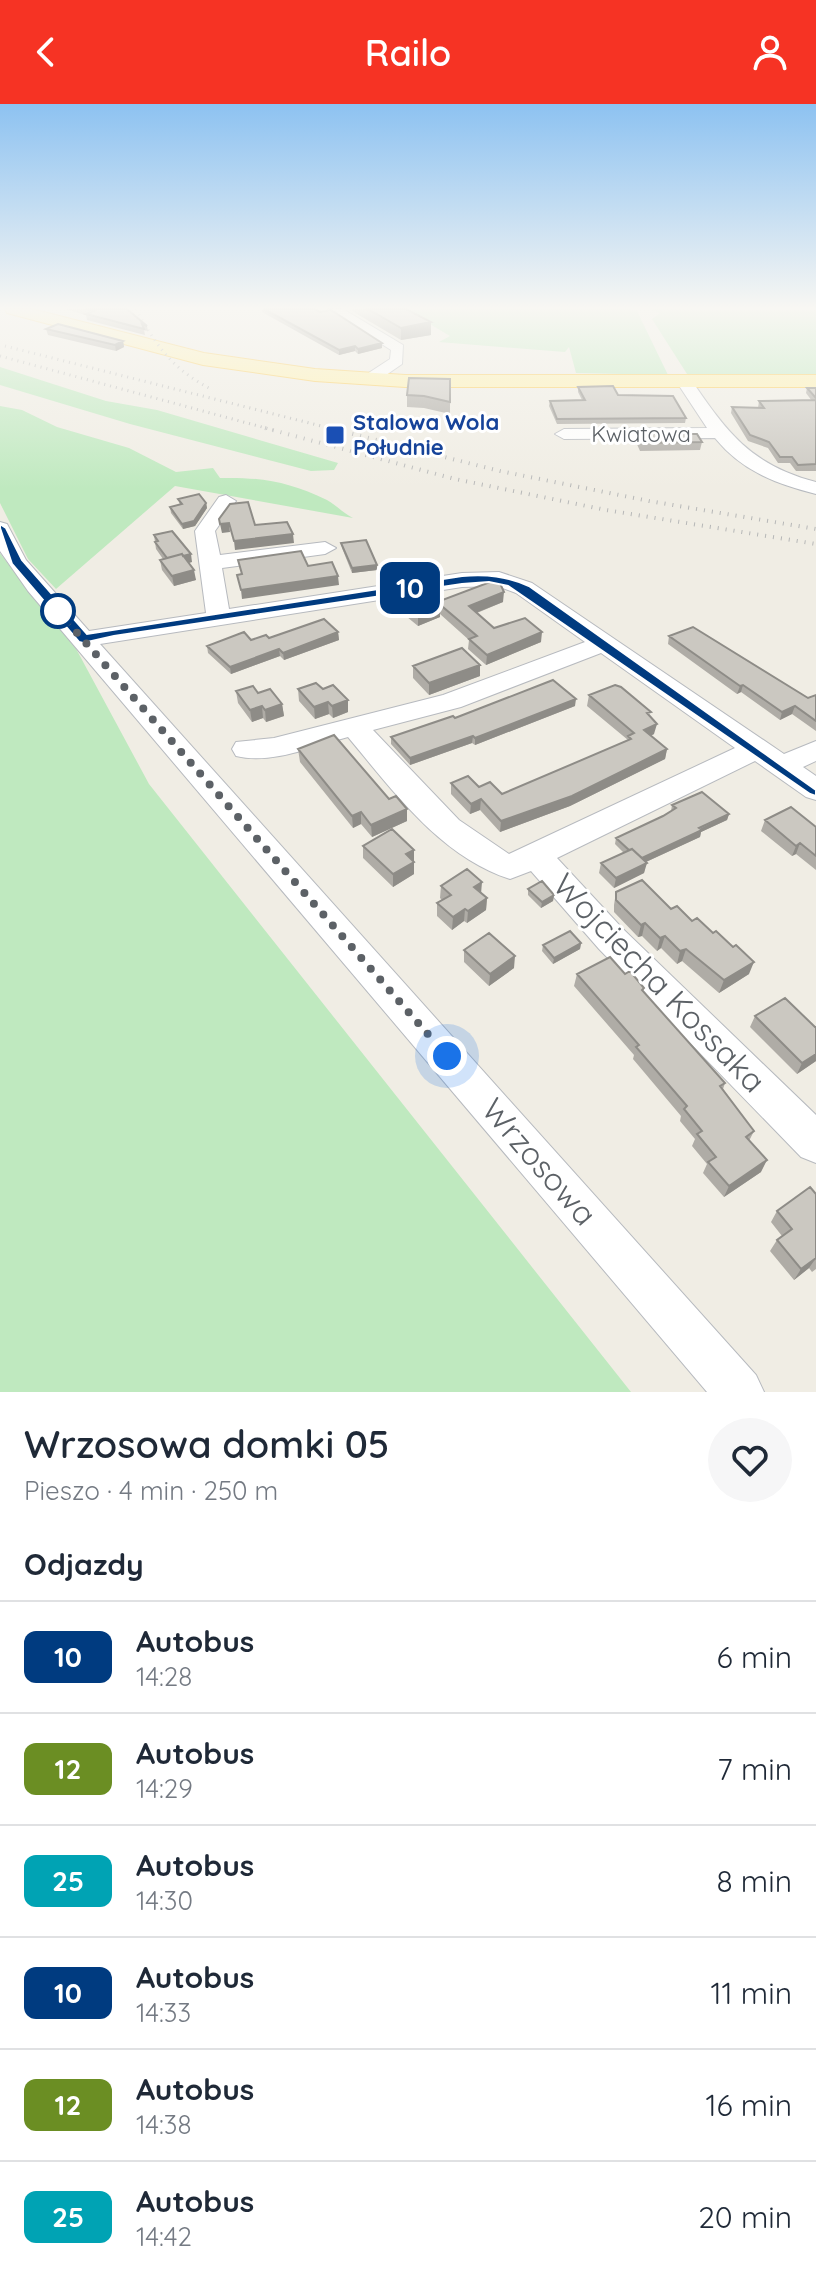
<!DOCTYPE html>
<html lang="pl">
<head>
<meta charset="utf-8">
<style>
  :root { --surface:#fff; --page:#f6f6f7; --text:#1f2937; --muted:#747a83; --line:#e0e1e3; --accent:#f63324 }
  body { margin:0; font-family:Quicksand,sans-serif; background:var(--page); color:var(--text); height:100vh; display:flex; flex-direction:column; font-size:30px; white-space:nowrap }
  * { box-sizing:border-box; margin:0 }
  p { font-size:26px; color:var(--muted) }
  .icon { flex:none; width:44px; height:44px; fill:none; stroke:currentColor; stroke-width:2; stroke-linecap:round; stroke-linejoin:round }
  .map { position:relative; height:1288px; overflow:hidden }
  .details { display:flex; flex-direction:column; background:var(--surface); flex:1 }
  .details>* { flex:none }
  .badge { padding:0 16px; border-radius:12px; font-size:28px; line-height:52px }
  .you { position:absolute; width:40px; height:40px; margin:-20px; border:6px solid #fff; border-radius:50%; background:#1a73e8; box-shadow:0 0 0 12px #1a73e833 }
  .map>.badge { position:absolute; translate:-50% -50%; box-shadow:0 0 0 4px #fff }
  h2 { padding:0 24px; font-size:30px; line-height:72px }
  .round { display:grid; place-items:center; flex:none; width:84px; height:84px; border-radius:42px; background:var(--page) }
  .summary { display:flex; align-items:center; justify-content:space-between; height:136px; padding:0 24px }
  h1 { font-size:38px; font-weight:600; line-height:60px }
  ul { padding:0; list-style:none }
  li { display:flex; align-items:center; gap:24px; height:112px; padding:0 24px; border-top:2px solid var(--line) }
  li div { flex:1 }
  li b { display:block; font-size:30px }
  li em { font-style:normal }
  li .badge { min-width:88px; font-weight:700; text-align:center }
  header { display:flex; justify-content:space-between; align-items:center; height:104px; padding:0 24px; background:var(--accent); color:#fff; font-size:36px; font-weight:600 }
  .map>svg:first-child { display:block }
</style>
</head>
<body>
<header><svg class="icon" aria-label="back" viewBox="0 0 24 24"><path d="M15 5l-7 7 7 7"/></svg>Railo<svg class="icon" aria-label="person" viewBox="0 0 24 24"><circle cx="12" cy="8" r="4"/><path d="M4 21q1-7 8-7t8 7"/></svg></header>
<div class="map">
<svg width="816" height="1288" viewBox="0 0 816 1288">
  <rect width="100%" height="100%" fill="#f0ede4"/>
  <!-- green -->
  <path fill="#bfe9bf" d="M 421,205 L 630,205 L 637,207 L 668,271 L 576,269 L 569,243 L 565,248 L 439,238 L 450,232 L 408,207 Z
    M 650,205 L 816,206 L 816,271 L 687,270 L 652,215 L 660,209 Z
    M 0,263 L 106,297 L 157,306 L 338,359 L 334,366 L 311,367 L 130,320 L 0,281 Z
    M 0,302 L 22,306 L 57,323 L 129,344 L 176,368 L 213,364 L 220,374 C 262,373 289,378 327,396 C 336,401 343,409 353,414 L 175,382 L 56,485 L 28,455 L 0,399 Z
    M 0,449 L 35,496 L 67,528 L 149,680 L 631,1288 L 0,1288 Z"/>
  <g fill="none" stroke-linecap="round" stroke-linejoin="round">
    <!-- minor casing -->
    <g stroke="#b7babf" stroke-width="2">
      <path id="minor" d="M 327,205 L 343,205 L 403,241 L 402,260 L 376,278 L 364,278 L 364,272 L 390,255 L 391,246 Z
        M 684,272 L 690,274 C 726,327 750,361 816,378 L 816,390 C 776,380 742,367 715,334 L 564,335 L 555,330 L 564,325 L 707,324 L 676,277 Z
        M 226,391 L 236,397 L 215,427 L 220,451 L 325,438 L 336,444 L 325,450 L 222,464 L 229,505 L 462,469 L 499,468 L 532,479 L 784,650 L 816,637 L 816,657 L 803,663 L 816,672 L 816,696 L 806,693 L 755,657 L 557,754 L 623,825 L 816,1011 L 816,1059 L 801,1053 L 599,845 L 531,767 L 510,775 C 441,753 393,687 348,633 C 314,642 271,661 236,652 L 232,645 L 236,638 L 274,634 L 443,591 L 585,538 L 516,489 L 497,482 L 462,483 L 100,540 L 756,1271 L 764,1288 L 707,1288 L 28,487 L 0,447 L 0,418 L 7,420 L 26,456 L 89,527 L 206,509 L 195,427 L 219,393 ZM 601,549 L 735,644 L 509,750 L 459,716 L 373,626 L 461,603 Z"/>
    </g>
    <!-- major casing -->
    <g stroke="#fccb51" stroke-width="2">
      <path id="major" d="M 5,205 L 32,205 L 204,249 L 315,265 L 405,271 L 816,271 L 816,283 L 405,283 L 315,277 L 203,261 L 7,209 Z"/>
    </g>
    <!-- minor -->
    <use href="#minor" fill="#fff" fill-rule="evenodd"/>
    <!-- major -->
    <use href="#major" fill="#fff1aa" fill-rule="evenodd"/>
    <!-- rail-far1 -->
    <path stroke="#b6b7b7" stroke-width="3" stroke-dasharray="1 5" stroke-linecap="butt" d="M 136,205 C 156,242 174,267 213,286
      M 5,242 L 337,326
      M 0,252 L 273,326"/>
    <!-- rail -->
    <path stroke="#b6b7b7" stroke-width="4" stroke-dasharray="1 7" stroke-linecap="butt" d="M 265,324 L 455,375 L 606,406 L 816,440
      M 329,324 L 500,367 L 649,397 L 816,425"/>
  </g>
  <!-- wall -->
  <path fill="#afaca6" d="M 65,205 L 127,205 L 147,222 L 148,227 L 144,226 L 145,231 L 87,216 L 86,211 Z
    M 262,205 L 314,205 L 382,244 L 358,250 L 355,247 L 339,251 L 262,208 Z
    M 352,205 L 406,205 L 431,231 L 401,236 L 352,207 Z
    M 46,225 L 123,237 L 124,243 L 116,247 L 48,231 Z
    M 450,275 L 450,310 L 424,304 L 407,303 L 407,291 Z
    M 578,283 L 618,291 L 686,314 L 685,319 L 557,320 L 549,302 L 550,297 L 582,296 L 578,288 Z
    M 807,284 L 816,284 L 816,367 L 796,367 L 790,359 L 778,359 L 768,344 L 748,337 L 731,309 L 732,303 L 758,304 L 759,297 L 812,297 L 806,289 Z
    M 637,330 L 702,338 L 700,346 L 640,347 L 636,338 Z
    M 178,395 L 206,399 L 207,404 L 195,422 L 183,425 L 171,409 L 170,403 L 180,401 Z
    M 154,431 L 192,458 L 188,459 L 196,476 L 174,482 L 162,466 L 160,456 L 163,455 L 156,445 Z
    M 341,439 L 377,466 L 352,469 L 342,444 Z
    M 401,496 L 437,500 L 437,498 L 503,498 L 477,509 L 494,524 L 541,538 L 486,561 L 468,545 L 469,536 L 440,510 L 440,513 L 418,522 L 401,508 Z
    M 338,528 L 339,536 L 284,556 L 280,552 L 231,570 L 208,549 L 207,542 L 251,536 Z
    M 669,532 L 808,594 L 816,591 L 816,627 L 792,610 L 780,616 L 741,588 L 737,590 L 668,540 Z
    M 480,561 L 480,572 L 429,591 L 413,574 L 413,562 Z
    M 298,585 L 323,585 L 348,596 L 348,608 L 333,614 L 329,610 L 315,615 L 299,597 Z
    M 236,587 L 258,589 L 282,600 L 284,612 L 266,618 L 263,614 L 252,618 L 238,599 Z
    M 589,591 L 650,612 L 654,630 L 651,632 L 667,645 L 665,655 L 570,702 L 500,728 L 480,706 L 470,710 L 451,690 L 451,679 L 479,683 L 502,690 L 628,636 L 587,602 Z
    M 575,602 L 475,641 L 472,639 L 410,661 L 391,640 L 391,633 L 455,614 Z
    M 298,645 L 407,717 L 372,733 L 361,720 L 353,724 L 300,658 Z
    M 672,701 L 729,710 L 727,716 L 701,728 L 700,733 L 646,758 L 644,769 L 614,784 L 599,769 L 601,759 L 624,749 L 615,740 L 616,734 L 663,712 L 671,707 Z
    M 765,716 L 816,723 L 816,766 L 796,750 L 792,752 L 761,727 Z
    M 363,742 L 414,746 L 414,770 L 393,783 L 363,754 Z
    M 441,782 L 481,789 L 487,794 L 486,806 L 467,819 L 464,817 L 452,826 L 437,812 L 437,799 L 442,796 L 440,794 Z
    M 528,785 L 554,791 L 553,797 L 541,804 L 528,791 Z
    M 616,788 L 671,805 L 749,870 L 719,889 L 682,857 L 677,860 L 661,844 L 657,847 L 642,832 L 638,833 L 614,808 L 614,801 Z
    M 581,839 L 580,845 L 553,860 L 542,847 L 543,841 Z
    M 464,846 L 514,864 L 489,882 L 464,858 Z
    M 577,870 L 625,870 L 644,884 L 643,888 L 725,979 L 723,985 L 754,1027 L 749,1037 L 761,1068 L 724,1093 L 703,1069 L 707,1060 L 692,1042 L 695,1035 L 680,1017 L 681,1012 L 633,955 L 634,951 L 574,882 Z
    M 755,912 L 816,923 L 816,957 L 797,970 L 750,923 Z
    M 816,1090 L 816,1165 L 812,1168 L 809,1164 L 794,1176 L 770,1147 L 777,1136 L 782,1132 L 771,1118 L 777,1107 Z"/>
  <!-- shaded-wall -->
  <path fill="#8e8c87" d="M 431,218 L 431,231 L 401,236 L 401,224 Z
    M 123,237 L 124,243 L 116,247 L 115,241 Z
    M 382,239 L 382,244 L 358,250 L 358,245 Z
    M 355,242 L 355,247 L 339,251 L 339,246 Z
    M 206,399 L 207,404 L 195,422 L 183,425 L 182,420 Z
    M 229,419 L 230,428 L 222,429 L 220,420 Z
    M 293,430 L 294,439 L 235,446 L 234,437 Z
    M 191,450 L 192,458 L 169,464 L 168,456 Z
    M 377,461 L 377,466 L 352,469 L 352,464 Z
    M 194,466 L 196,476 L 174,482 L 172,472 Z
    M 338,472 L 339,481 L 242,495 L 241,486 Z
    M 504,488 L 503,498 L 468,512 L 469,502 Z
    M 440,502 L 440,513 L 418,522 L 418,510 Z
    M 338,528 L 339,536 L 284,556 L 283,549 Z
    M 542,528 L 541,538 L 486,561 L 487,551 Z
    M 279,545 L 280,552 L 231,570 L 230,563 Z
    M 480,561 L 480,572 L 429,591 L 429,579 Z
    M 743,581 L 741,588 L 737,590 L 740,582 Z
    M 576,595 L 575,602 L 475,641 L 475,634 Z
    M 348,596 L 348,608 L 333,614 L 332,602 Z
    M 328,598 L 329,610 L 315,615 L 314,603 Z
    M 282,600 L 284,612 L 266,618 L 265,606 Z
    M 262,602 L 263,614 L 252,618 L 250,606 Z
    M 795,602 L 792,610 L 780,616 L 782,608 Z
    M 657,620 L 654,630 L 641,636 L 644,626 Z
    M 473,632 L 472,639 L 410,661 L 410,654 Z
    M 667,645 L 665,655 L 570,702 L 500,728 L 501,717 Z
    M 481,695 L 480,706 L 470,710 L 471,700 Z
    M 407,705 L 407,717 L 372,733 L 371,721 Z
    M 361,708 L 361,720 L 353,724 L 352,712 Z
    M 729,710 L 727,716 L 701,728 L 700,733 L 637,762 L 639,756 Z
    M 800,739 L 796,750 L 792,752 L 796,742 Z
    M 414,746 L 414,770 L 393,783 L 393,770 L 406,750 Z
    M 647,759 L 644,769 L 614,784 L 616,774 Z
    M 482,778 L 481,790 L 474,783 Z
    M 554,791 L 553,797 L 541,804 L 542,798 Z
    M 487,794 L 486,806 L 467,819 L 468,807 Z
    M 465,805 L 464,817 L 452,826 L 453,813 Z
    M 645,819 L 642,832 L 638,833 L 641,821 Z
    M 665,832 L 661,844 L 657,847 L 660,834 Z
    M 581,839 L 580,845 L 553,860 L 554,854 Z
    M 686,845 L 682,857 L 677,860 L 680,847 Z
    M 515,852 L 514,864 L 489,882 L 490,870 Z
    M 754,858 L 749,870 L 719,889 L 724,876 Z
    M 816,950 L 816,957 L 797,970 L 802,959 Z
    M 767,1056 L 761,1068 L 724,1093 L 729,1082 Z
    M 816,1154 L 809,1164 L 794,1176 L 801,1165 Z"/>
  <!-- building -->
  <path fill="#cbc8c1" stroke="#8e8c87" stroke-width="2" d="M 85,205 L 127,205 L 147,222 L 142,220 L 144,225 L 86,210 L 94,207 Z
    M 264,205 L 314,205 L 320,208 L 331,206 L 382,239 L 358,245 L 355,242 L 339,246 Z
    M 368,205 L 406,205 L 431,218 L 401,224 Z
    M 58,220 L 123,237 L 115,241 L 46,225 Z
    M 409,274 L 450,275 L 450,298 L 424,292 L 407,291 Z
    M 613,282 L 618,291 L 673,292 L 686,314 L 557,315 L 550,297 L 585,296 L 578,283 Z
    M 807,284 L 816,284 L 816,294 Z
    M 816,296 L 816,360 L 798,361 L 792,353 L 780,353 L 769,338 L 750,331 L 732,303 L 764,304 L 759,297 Z
    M 637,330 L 697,330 L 702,338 L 641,339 Z
    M 199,390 L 206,399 L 194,417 L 182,420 L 170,403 L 182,400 L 178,395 Z
    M 248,398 L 255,421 L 287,418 L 293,430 L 234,437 L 229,419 L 220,420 L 219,415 L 230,400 Z
    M 172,427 L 191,450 L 183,452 L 182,450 L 167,454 L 155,438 L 158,437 L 154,431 Z
    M 366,436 L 377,461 L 352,464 L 341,439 Z
    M 301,447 L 308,462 L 332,458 L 338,472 L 241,486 L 237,471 L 242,470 L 238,456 Z
    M 182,450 L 194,466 L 172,472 L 160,456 Z
    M 498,475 L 504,488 L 469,502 L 494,524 L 525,514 L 542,528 L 487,551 L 469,535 L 477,532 L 437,498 Z
    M 422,488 L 440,502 L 418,510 L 401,496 Z
    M 324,515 L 338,528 L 283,549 L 279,545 L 230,563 L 207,542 L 244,528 L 251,536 L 266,531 L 269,534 Z
    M 693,523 L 808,594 L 816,591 L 816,617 L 795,602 L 782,608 L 743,581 L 740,582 L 669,532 Z
    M 462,544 L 480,561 L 429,579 L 413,562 Z
    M 553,576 L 576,595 L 475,634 L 473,632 L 410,654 L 391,633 L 453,612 L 455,614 Z
    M 316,579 L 323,585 L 333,581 L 348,596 L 332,602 L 328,598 L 314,603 L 298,585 Z
    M 615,581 L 621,583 L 651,608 L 647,609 L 657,620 L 644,626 L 667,645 L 572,692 L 501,717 L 481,695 L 471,700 L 451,679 L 468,672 L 479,683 L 490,678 L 502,690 L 631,635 L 628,632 L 634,629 L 589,591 Z
    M 253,582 L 258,589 L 270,585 L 282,600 L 265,606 L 262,602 L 250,606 L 236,587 Z
    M 334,631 L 389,695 L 396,692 L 407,705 L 371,721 L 361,708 L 352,712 L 298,645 Z
    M 702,688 L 729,710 L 699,724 L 702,726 L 642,754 L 632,745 L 629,746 L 616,734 L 663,712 L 676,704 L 672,701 Z
    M 791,703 L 816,723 L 816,752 L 800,739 L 796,742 L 765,716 Z
    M 392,725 L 414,746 L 406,750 L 414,758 L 393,770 L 363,742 Z
    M 632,745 L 647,759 L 616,774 L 601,759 Z
    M 467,765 L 482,778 L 474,783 L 487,794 L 468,807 L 465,805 L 453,813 L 437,799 L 451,791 L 441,782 Z
    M 642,776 L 671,805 L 677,802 L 692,817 L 697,814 L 713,829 L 716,827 L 733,843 L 736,841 L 754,858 L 724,876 L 686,845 L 680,847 L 665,832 L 660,834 L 645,819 L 641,821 L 616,796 L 616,788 Z
    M 542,777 L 554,791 L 542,798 L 528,785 Z
    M 570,827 L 581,839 L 554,854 L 543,841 Z
    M 489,829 L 515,852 L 490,870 L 464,846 Z
    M 610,853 L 625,870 L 630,867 L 644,884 L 642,886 L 725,979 L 720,982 L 754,1027 L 746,1033 L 767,1056 L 729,1082 L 708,1058 L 716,1053 L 697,1030 L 702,1027 L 684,1005 L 687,1002 L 636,943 L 639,941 L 577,870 Z
    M 785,894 L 815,923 L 816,923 L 816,950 L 802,959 L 755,912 Z
    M 810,1083 L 816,1090 L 816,1154 L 801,1165 L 777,1136 L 792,1125 L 777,1107 Z"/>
  <!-- sky -->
  <linearGradient id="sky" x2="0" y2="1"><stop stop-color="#8dc2f1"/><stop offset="0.53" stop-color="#f8f7f3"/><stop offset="1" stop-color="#f8f7f3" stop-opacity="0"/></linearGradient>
  <rect width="816" height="385" fill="url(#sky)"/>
  <!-- line -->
  <path fill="#003b80" stroke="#fff" stroke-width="2" d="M 0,420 L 6,424 L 22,456 L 87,530 L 462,472 C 487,470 506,472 529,482 L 816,686 L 816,692 L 810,690 L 508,482 L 489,478 L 462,480 L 114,532 L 83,539 L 79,538 L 12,460 L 0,424 Z"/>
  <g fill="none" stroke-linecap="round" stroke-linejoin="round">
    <!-- walk -->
    <path stroke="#5c6166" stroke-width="8" stroke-dasharray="0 14.4" d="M 58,507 L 447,952"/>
  </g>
  <!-- markers -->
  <rect fill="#1a4fb4" stroke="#fff" stroke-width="3" x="325" y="321" width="20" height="20" rx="4"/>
  <circle fill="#fff" stroke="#003b80" stroke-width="4" cx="58" cy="507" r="16"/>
  <g text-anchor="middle" stroke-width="6" stroke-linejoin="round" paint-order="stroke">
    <!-- far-transit labels -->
    <g font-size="22" font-weight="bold" fill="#164399" stroke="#fff" text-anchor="start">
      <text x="353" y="326">Stalowa Wola<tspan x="353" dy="25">Południe</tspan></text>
    </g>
    <!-- far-street labels -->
    <g font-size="22" fill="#5c6166" stroke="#fff">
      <text x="641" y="338">Kwiatowa</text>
    </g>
    <!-- near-street labels -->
    <g font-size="32" fill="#5c6166" stroke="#fff">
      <text transform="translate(659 879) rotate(46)" y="11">Wojciecha Kossaka</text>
      <text transform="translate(539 1058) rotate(49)" y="11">Wrzosowa</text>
    </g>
  </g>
</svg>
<div class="you" style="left:447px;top:952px"></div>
<b class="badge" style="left:410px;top:484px;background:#003b80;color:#fff">10</b>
</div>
<section class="details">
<div class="summary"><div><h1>Wrzosowa domki 05</h1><p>Pieszo · 4 min · 250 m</p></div><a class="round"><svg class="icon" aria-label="heart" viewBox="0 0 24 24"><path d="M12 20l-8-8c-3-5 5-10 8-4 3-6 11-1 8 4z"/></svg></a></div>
<h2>Odjazdy</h2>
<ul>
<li><span class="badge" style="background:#003b80;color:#fff">10</span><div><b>Autobus</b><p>14:28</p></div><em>6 min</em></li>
<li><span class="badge" style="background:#6b8e23;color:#fff">12</span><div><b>Autobus</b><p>14:29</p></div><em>7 min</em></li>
<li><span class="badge" style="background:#00a3b4;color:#fff">25</span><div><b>Autobus</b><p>14:30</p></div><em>8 min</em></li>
<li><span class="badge" style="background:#003b80;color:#fff">10</span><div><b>Autobus</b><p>14:33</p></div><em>11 min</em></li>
<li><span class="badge" style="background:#6b8e23;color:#fff">12</span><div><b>Autobus</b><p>14:38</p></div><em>16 min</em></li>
<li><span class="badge" style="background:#00a3b4;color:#fff">25</span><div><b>Autobus</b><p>14:42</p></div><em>20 min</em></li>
</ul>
</section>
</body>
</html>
